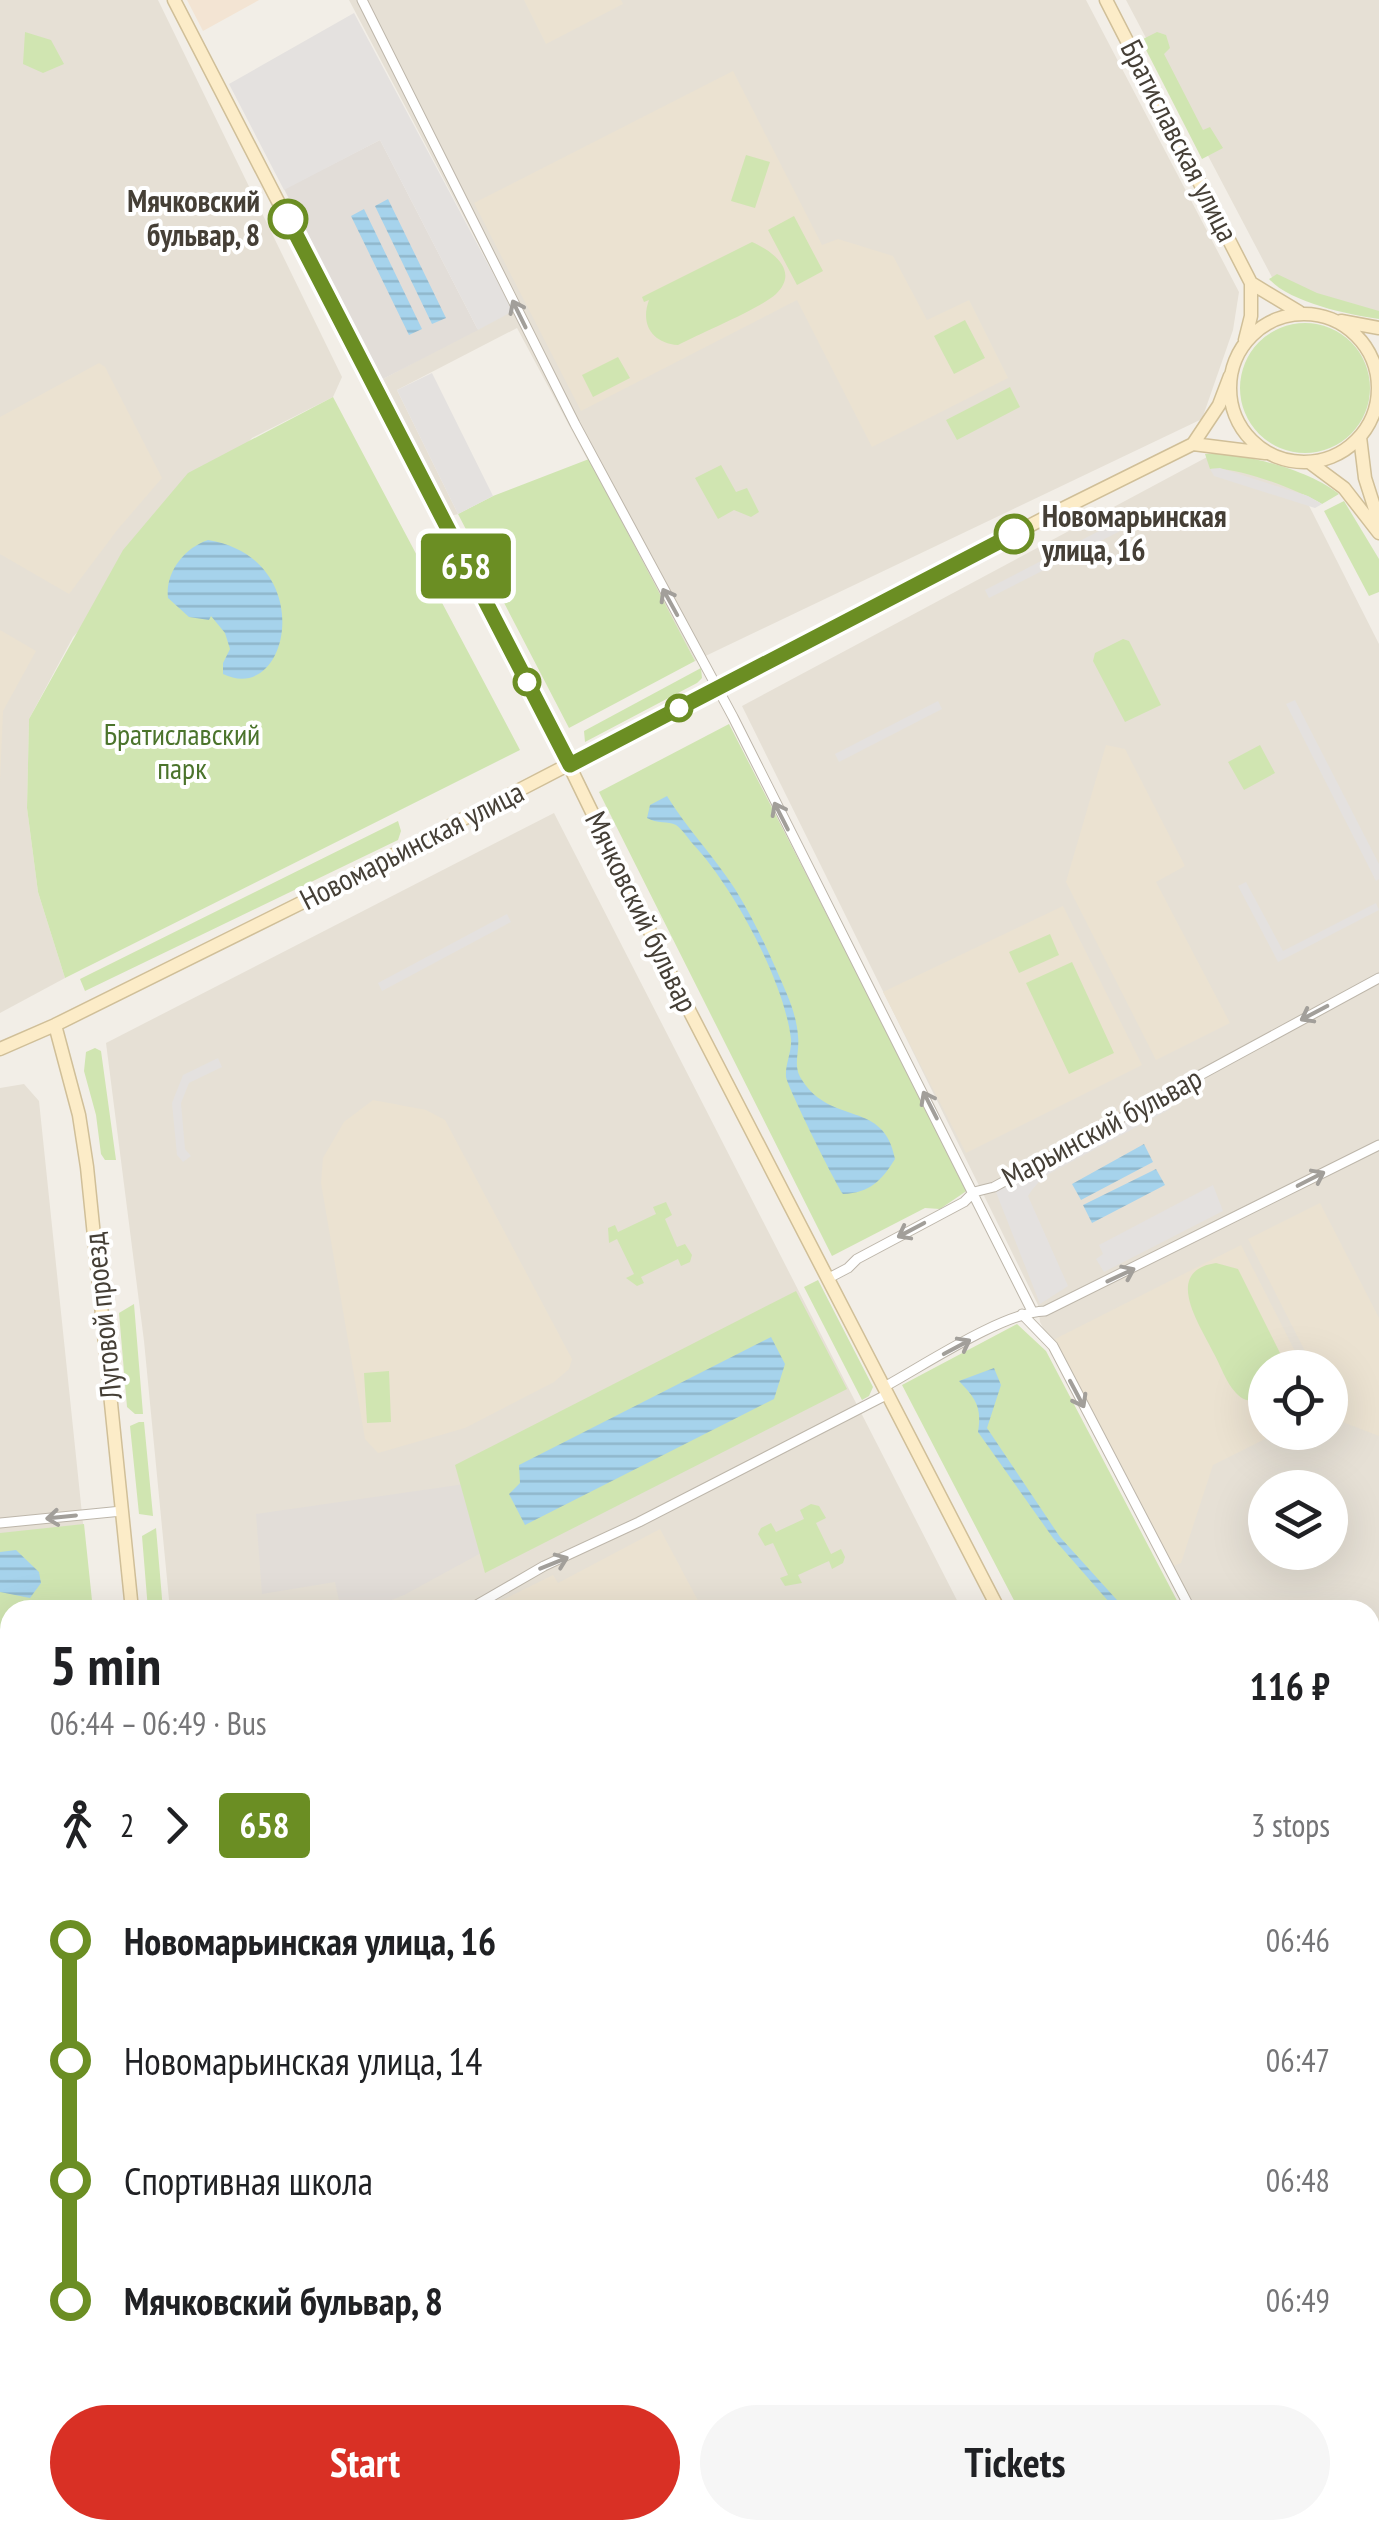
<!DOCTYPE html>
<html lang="en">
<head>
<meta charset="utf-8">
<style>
  :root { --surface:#fff; --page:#f6f6f6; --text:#202124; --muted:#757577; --accent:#d93025 }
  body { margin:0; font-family:"PT Sans Narrow",sans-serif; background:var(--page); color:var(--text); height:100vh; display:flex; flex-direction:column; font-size:38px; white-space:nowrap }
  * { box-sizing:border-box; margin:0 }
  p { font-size:32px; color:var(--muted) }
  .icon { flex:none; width:55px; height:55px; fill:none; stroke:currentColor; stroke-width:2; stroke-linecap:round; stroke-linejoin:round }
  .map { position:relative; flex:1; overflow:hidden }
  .details { position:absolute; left:0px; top:1600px; width:1380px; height:940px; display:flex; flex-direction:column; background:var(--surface); border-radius:30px 30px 0 0; box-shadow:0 10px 40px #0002 }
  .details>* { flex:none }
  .badge { padding:0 20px; border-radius:8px; font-size:35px; line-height:65px }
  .tools { position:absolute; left:1248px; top:1350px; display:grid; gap:20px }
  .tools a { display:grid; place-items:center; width:100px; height:100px; border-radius:50%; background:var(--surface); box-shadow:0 10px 40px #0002; font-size:50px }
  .map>.badge { position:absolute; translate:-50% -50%; box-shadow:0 0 0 5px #fff }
  .legs { display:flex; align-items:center; gap:15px; height:110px; padding:0 50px; font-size:32px }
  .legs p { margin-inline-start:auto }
  .summary { display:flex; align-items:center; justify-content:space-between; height:170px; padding:0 50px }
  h1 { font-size:55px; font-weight:800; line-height:75px }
  .primary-button { display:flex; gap:20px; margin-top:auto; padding:20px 50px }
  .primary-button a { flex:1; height:115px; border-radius:60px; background:var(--accent); color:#fff; font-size:40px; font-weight:800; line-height:115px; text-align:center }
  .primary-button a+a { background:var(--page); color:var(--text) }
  ul { padding:0 50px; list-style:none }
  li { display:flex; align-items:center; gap:35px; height:120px; font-size:38px }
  li i { display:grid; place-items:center; width:15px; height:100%; margin:0 12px; background:currentColor }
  li i::after { content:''; width:25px; height:25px; margin:-12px; border:8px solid; border-radius:50%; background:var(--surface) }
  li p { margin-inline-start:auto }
  li:first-child i { background:linear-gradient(#0000 50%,currentColor 0) }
  li:last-child i { background:linear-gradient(currentColor 50%,#0000 0) }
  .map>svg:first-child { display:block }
</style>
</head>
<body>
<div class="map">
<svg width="1379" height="2540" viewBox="0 0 1379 2540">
  <defs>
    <pattern id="water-rules" width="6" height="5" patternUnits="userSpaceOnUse" patternTransform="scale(2.5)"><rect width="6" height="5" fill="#a6d3ec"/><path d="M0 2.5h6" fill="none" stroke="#90b6cb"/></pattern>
  </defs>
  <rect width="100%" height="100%" fill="#f2eee7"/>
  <!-- residential -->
  <path fill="#e6e0d5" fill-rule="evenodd" d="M 0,0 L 158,0 L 342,377 L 333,397 L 252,438 L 73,637 L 29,719 L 27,808 L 38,892 L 65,978 L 0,1013 Z
    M 349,0 L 1086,0 L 1239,292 L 1233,330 L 1202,419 L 695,661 L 517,328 L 397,390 L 458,514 L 451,516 L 381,380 L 513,310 Z
    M 1126,0 L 1379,0 L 1379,317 L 1274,281 Z
    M 1209,456 L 1293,474 L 1379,644 L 1379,1743 L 1370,1747 L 1370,1610 L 1185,1610 L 1040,1322 L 1038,1305 L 742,706 ZM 1265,1368 L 1330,1368 L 1330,1432 L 1265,1432 ZM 1265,1488 L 1330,1488 L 1330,1552 L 1265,1552 Z
    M 554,813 L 962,1610 L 170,1610 L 144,1341 L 106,1043 Z
    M 24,1084 L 39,1101 L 92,1610 L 10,1610 L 10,2329 L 0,2330 L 0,1088 Z"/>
  <!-- commercial -->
  <path fill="#f3e4d3" d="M 187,0 L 259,0 L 203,31 Z"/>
  <!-- industrial -->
  <path fill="#e2ddd8" d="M 380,140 L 478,330 L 381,380 L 284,189 Z
    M 465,1484 L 481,1553 L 404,1595 L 367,1610 L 341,1610 L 335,1582 L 262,1594 L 256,1514 Z"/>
  <!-- education -->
  <path fill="#ebe2d1" d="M 524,0 L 621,0 L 623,4 L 546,44 Z
    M 733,71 L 822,245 L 838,239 L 893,256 L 927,320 L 969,300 L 1008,378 L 872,447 L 797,300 L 581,411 L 474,203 Z
    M 99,363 L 105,367 L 162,478 L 118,529 L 69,594 L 0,554 L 0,417 Z
    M 0,630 L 36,651 L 3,711 L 0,782 Z
    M 1106,745 L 1125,749 L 1185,866 L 1156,882 L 1230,1023 L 1156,1060 L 1066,882 Z
    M 1063,906 L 1142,1065 L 966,1153 L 883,992 Z
    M 373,1100 L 426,1110 L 445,1120 L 572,1359 L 569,1369 L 554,1382 L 465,1428 L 378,1453 L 365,1439 L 321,1183 L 323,1158 L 344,1122 Z
    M 1320,1203 L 1379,1318 L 1379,1436 L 1340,1421 L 1330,1401 L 1330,1368 L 1313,1367 L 1248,1239 Z
    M 1241,1245 L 1303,1367 L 1265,1368 L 1265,1432 L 1277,1433 L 1213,1465 L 1181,1563 L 1171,1567 L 1055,1339 Z
    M 660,1529 L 703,1610 L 482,1610 L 553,1575 L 558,1583 Z"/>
  <!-- green -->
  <path fill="#d0e5b1" d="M 25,32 L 51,40 L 64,64 L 43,73 L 23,64 Z
    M 1157,32 L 1166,35 L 1170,48 L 1164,54 L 1203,130 L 1210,127 L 1223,148 L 1202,159 L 1143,44 L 1143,39 Z
    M 746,155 L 770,162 L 755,208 L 731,201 Z
    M 794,216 L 823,271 L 797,285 L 768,230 Z
    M 752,242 C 770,250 801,270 776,294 C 761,308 699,334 678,345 C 652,343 640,324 649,300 L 644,302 L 642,297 Z
    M 1277,274 L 1317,293 L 1379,311 L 1379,319 C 1348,315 1289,302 1269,279 Z
    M 965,320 L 985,358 L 954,374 L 934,336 Z
    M1240 388a65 65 0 1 1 130 0a65 65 0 1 1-130 0Z
    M 618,357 L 630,378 L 593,397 L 582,375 Z
    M 1010,387 L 1020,407 L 957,440 L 946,420 Z
    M 333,397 L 520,750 L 65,978 L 38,892 L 27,808 L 29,719 L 123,550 L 188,473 Z
    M 1205,454 C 1241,451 1311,471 1339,494 L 1322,504 C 1298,490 1237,466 1210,469 Z
    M 589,459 L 695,661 L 569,728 L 458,514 L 493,496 Z
    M 721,465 L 736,492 L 747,488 L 759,512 L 751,517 L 734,510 L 718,519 L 695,478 Z
    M 1344,501 L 1379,559 L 1379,592 L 1369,596 L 1324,511 Z
    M 1123,639 L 1129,641 L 1161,705 L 1125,722 L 1093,661 L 1095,653 Z
    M 701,668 L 702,678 L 697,683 L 585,742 L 584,731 Z
    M 729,724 L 968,1190 L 940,1209 L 925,1208 L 832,1256 L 599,792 Z
    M 1260,745 L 1275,773 L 1244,790 L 1228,762 Z
    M 398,821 L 401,831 L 398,840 L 85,991 L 80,979 Z
    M 1050,934 L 1059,955 L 1019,973 L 1009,952 Z
    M 1072,962 L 1114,1053 L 1069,1074 L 1026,983 Z
    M 95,1048 L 101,1051 L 116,1160 L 105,1160 L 101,1154 L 96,1115 L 84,1071 L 86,1052 Z
    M 666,1202 L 672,1215 L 665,1219 L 677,1247 L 685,1244 L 692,1255 L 690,1262 L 681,1266 L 678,1259 L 641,1277 L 644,1283 L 637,1286 L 626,1278 L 634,1274 L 617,1239 L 609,1243 L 608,1228 L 615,1225 L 618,1232 L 656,1214 L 653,1207 Z
    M 1216,1263 L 1238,1269 L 1287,1367 L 1265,1368 L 1265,1401 C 1254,1402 1244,1402 1236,1393 C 1226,1383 1220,1364 1213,1352 C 1200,1325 1162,1271 1216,1263 Z
    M 818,1280 L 873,1387 L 869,1396 L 862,1400 L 804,1287 Z
    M 796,1291 L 847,1389 L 485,1573 L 455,1465 Z
    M 134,1304 L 143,1414 L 135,1414 L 127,1407 L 119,1313 Z
    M 1017,1324 L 1046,1351 L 1182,1610 L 1019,1610 L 902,1385 Z
    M 389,1371 L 391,1422 L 367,1423 L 364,1373 Z
    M 139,1422 L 144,1422 L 153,1516 L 139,1514 L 130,1426 Z
    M 811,1504 L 819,1506 L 826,1518 L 816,1523 L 831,1554 L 841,1549 L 845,1557 L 843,1563 L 832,1569 L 829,1561 L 798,1575 L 802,1583 L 785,1586 L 780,1578 L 788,1575 L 773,1543 L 765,1546 L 758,1534 L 761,1528 L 771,1523 L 776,1532 L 804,1519 L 800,1510 Z
    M 84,1524 L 93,1610 L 10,1610 L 10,1652 L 0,1653 L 0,1533 Z
    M 156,1528 L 163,1610 L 148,1610 L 142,1536 Z
    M 1379,1827 L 1379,2179 L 1370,2182 L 1370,1831 Z
    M 10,2409 L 10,2530 L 550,2530 L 525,2540 L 0,2540 L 0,2410 Z"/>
  <!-- parking -->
  <path fill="#e4e1df" d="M 354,13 L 513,311 L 478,330 L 380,140 L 284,190 L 229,84 Z
    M 432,373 L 493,496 L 458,514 L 397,390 Z
    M 1220,468 L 1308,496 L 1322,504 L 1315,508 L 1214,476 L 1210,469 Z
    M 1126,517 L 1130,526 L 989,598 L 985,590 Z
    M 1295,700 L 1379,864 L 1379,879 L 1376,881 L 1286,704 Z
    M 938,701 L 942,709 L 839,762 L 835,754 Z
    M 1246,882 L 1283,951 L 1376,903 L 1379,910 L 1278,962 L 1238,886 Z
    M 507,914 L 511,922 L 382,991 L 378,983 Z
    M 218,1058 L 222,1067 L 189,1083 L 181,1103 L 185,1149 L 191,1156 L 183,1162 L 177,1155 L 172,1103 L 183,1075 Z
    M 1164,1098 L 1170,1109 L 1043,1177 L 1032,1190 L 1028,1196 L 1068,1286 L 1040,1304 L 994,1187 Z
    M 1213,1185 L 1223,1211 L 1104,1272 L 1096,1259 L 1103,1254 L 1099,1245 Z"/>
  <!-- water -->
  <path fill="url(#water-rules)" d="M 388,199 L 446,318 L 432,324 L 375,206 Z
    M 364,209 L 422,329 L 409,335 L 351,216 Z
    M 208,540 C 319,558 290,707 223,674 L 223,663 L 230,649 L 225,633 L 211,616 L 209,620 L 189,617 L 168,598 C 165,573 184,548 208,540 Z
    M 667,796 C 687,829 714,856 735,889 C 755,921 771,957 786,992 C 792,1006 797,1021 798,1036 C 800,1053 792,1065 802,1080 C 832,1127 884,1099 895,1159 C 882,1180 870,1193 843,1194 C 837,1187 787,1086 786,1077 C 785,1064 792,1052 791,1039 C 784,980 732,885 692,843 C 688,838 681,828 676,825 C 668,821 657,824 647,818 L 650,805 Z
    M 1144,1144 L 1153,1162 L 1081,1200 L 1072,1184 Z
    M 1156,1169 L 1165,1185 L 1092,1223 L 1083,1205 Z
    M 771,1337 L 785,1364 L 774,1399 L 525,1525 L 509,1494 L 520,1483 L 519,1465 Z
    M 994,1368 L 1001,1385 L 987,1428 L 1060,1537 L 1126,1610 L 1116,1610 L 1053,1538 L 978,1432 C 982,1407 976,1399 959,1381 Z
    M 16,1550 L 39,1572 L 41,1583 L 30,1598 L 0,1592 L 0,1552 Z
    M 1379,2179 L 1379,2540 L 525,2540 L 550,2530 L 1370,2530 L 1370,2182 Z"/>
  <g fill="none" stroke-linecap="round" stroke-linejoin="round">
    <!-- street casing -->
    <g stroke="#bdb6aa" stroke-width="11">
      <path id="street" d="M 362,0 L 575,424 L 733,717 L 1032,1311
        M 827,1279 L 848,1268 L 857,1259 L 964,1202 L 974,1192 L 994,1187 L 1379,978
        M 1022,1314 L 1053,1346 L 1191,1610
        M 884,1387 C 923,1366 1003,1312 1045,1311 L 1379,1145
        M 0,1523 L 122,1511
        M 468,1610 L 544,1566 L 639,1522 L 888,1394
        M 0,1664 L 10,1663"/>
    </g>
    <!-- secondary casing -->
    <g stroke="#d0bf98" stroke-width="15">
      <path id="secondary" d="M 174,0 L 569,765 L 675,983 L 999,1610
        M 1106,0 L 1251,283 L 1299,312
        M1230 388a74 74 0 1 1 148 0a74 74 0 1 1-148 0Z
        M 1341,321 L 1379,328
        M 1245,340 L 1251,316 L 1251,283
        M 1360,437 L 1365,478 L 1379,522
        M 1193,444 L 1265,453
        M 1309,462 L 1344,488 L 1379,533
        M 55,1025 L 79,1115 L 87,1167 L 132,1610
        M 0,1049 L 55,1025 L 307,900 L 1056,512 L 1193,444 L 1219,405 L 1230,376
        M 1370,1799 L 1379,1794
        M 0,2373 L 10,2372"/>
    </g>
    <!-- street -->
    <use href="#street" stroke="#fff" stroke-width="9"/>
    <!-- secondary -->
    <use href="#secondary" stroke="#fcecc8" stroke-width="12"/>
  </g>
  <!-- one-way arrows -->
  <defs><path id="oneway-shaft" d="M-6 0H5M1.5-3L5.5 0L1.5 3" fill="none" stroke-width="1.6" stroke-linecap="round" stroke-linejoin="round" transform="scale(2.5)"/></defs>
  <g stroke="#a29f9a">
    <use href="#oneway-shaft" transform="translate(519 314) rotate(-116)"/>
    <use href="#oneway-shaft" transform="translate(670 602) rotate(-119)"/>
    <use href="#oneway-shaft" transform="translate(781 816) rotate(-117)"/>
    <use href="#oneway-shaft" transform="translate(1314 1013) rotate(152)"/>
    <use href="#oneway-shaft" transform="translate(930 1105) rotate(-117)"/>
    <use href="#oneway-shaft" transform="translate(1311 1179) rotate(-27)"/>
    <use href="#oneway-shaft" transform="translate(911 1230) rotate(152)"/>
    <use href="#oneway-shaft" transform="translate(1121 1275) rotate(-25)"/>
    <use href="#oneway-shaft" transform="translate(957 1347) rotate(-28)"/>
    <use href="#oneway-shaft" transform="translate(1077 1394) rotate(62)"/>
    <use href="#oneway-shaft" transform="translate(61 1517) rotate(174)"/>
    <use href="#oneway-shaft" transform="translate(554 1563) rotate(-22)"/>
  </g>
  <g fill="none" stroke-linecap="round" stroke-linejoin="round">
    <!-- line-1 casing -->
    <g stroke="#fff" stroke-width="22">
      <path id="line-1" d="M 288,219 L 570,765 L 1014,534"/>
    </g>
    <!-- line-1 -->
    <use href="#line-1" stroke="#6b8e23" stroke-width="15"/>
  </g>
  <!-- markers -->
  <g fill="#fff" stroke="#6b8e23" stroke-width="5">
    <circle cx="288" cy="219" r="18"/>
    <circle cx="1014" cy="534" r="18"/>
    <circle cx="527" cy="682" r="12"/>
    <circle cx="679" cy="708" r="12"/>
  </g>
  <g text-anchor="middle" stroke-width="8" stroke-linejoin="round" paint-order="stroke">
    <!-- street labels -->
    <g font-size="30" fill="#453f36" stroke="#fff">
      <text transform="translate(1179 141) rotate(63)" y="10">Братиславская улица</text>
      <text transform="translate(412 846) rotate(-27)" y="10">Новомарьинская улица</text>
      <text transform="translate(641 912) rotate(64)" y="10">Мячковский бульвар</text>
      <text transform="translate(1102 1128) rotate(-28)" y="10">Марьинский бульвар</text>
      <text transform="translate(103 1316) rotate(-96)" y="10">Луговой проезд</text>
    </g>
    <!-- stop labels -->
    <g font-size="30" font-weight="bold" fill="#453f36" stroke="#fff" text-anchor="end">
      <text x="260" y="212">Мячковский<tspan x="260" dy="34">бульвар, 8</tspan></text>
      <text x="1042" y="527" text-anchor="start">Новомарьинская<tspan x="1042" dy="34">улица, 16</tspan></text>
    </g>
    <!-- park labels -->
    <g font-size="30" fill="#4b742c" stroke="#fff">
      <text x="182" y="745">Братиславский<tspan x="182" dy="34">парк</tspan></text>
    </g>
  </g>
</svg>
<div class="tools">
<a><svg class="icon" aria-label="locate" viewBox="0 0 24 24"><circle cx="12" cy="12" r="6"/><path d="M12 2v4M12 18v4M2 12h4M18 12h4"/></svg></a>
<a><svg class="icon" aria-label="layers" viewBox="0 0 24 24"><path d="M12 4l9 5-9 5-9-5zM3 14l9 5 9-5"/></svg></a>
</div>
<b class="badge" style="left:466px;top:566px;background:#6b8e23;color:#fff">658</b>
<section class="details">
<div class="summary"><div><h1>5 min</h1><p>06:44 – 06:49 · Bus</p></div><b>116 ₽</b></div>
<div class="legs"><svg class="icon" aria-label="walk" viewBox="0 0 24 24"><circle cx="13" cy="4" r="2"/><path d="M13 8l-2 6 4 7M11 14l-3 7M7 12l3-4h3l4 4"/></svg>2<svg class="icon" aria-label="forward" viewBox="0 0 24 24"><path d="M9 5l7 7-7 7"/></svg><b class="badge" style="background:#6b8e23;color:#fff">658</b><p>3 stops</p></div>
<ul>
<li><i style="color:#6b8e23"></i><b>Новомарьинская улица, 16</b><p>06:46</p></li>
<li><i style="color:#6b8e23"></i><span>Новомарьинская улица, 14</span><p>06:47</p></li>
<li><i style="color:#6b8e23"></i><span>Спортивная школа</span><p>06:48</p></li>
<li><i style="color:#6b8e23"></i><b>Мячковский бульвар, 8</b><p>06:49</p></li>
</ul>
<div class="primary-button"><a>Start</a><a>Tickets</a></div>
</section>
</div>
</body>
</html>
